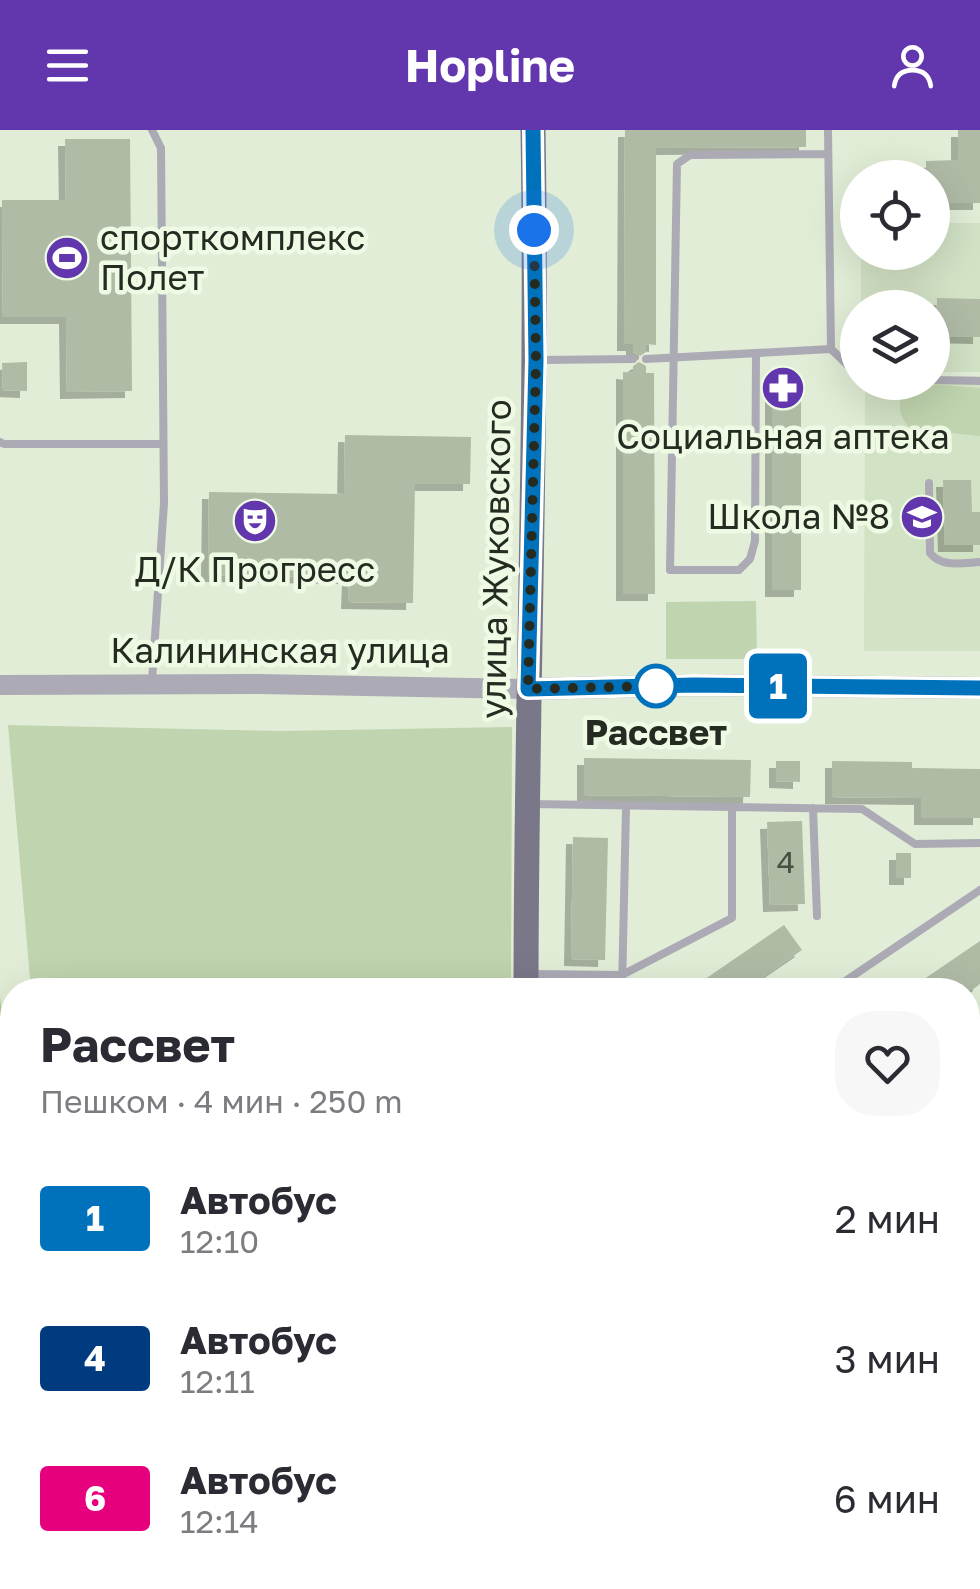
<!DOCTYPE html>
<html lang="ru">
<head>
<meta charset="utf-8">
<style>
  :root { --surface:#fff; --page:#f7f7f7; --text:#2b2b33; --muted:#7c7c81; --accent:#6237ae }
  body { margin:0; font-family:"Golos Text",sans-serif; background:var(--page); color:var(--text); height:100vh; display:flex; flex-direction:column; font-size:38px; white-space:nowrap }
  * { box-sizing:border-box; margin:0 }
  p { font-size:32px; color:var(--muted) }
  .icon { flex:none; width:55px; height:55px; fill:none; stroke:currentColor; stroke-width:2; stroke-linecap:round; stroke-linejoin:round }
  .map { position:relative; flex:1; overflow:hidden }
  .details { position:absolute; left:0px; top:848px; width:980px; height:612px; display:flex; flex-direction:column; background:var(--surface); border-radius:40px 40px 0 0; box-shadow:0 10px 40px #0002 }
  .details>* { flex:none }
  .badge { padding:0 20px; border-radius:8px; font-size:35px; line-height:65px }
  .buttons { position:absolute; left:840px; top:30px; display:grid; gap:20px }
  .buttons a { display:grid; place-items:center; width:110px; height:110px; border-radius:50%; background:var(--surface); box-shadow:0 10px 40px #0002; font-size:50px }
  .you { position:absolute; width:50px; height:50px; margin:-25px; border:8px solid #fff; border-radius:50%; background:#1a73e8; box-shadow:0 0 0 15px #1a73e833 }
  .map>.badge { position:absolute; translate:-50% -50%; box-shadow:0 0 0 5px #fff }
  .round { display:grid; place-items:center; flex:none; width:105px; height:105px; border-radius:40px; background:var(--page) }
  .summary { display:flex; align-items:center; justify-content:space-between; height:170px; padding:0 40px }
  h1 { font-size:48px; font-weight:700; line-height:75px }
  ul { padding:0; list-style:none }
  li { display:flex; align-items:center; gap:30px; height:140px; padding:0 40px }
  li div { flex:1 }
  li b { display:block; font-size:38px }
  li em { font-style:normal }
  li .badge { min-width:110px; font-weight:700; text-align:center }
  header { display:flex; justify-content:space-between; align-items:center; height:130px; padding:0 40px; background:var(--accent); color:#fff; font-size:45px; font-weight:700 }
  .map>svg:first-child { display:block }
</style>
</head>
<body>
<header><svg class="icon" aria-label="menu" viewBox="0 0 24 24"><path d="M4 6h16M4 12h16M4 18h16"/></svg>Hopline<svg class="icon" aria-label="person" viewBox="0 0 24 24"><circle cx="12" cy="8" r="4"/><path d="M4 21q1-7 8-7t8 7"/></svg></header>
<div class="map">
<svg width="980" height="1459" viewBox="0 0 980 1459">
  <defs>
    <filter id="shadow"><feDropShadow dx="-7" dy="7" stdDeviation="0" flood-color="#0004"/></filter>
  </defs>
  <rect width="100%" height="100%" fill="#e1edd6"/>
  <!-- built -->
  <path fill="#d2e2c5" d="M 933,93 L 980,93 L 980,242 L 933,242 L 932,178 L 861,177 L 861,123 L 932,122 Z
    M 933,246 L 980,246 L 980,521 L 864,521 L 865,253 L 932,252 Z"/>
  <!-- green -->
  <path fill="#c0d4af" d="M 918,253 L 980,258 L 980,306 L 911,299 C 894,281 896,264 918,253 Z
    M 756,471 L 757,529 L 666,529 L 666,472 Z
    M 8,595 L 282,601 L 512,597 L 511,860 L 31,860 Z
    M 91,1448 L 509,1448 L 509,1459 L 93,1459 Z"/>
  <!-- water -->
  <path fill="#adcc90" d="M 0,866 L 12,995 L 12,1230 L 5,1250 L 0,1250 Z"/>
  <!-- building -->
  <path fill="#b0bba6" filter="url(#shadow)" d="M 625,0 L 806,0 L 806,17 L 656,18 L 656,215 L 646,214 L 646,222 L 640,226 L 633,222 L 633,214 L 624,214 Z
    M 958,0 L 980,0 L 980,73 L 932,73 L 932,48 L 926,48 L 926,31 L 958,30 Z
    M 65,9 L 130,9 L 132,261 L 67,262 L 66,187 L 3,187 L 2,70 L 66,70 Z
    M 937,168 L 980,169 L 980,207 L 936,206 Z
    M 27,232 L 27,261 L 3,260 L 2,233 Z
    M 639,232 L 646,236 L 646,243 L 654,243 L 655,464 L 623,464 L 623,242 L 633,243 L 633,236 Z
    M 772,244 L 801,244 L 801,460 L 772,460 Z
    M 345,305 L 471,307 L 470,354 L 415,354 L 413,473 L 348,472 L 349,447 L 208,445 L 209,362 L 344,364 Z
    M 943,350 L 971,350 L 972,382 L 980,382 L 980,415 L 945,415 Z
    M 584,628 L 751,630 L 750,667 L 584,665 Z
    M 776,631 L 800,631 L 800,652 L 776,651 Z
    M 832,631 L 912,632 L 912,638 L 980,639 L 980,688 L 921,688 L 921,668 L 832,667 Z
    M 802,691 L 805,774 L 770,775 L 767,692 Z
    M 573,707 L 608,708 L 605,830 L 571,829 Z
    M 896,723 L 911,723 L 911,748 L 896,748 Z
    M 784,795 L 802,820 L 744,860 L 689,860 Z
    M 980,811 L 980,854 L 972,860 L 908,860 Z
    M 980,941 L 980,976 L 968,984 L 968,949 Z
    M 980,1099 L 980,1136 L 968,1144 L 968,1107 Z
    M 968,1286 L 980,1287 L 980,1324 L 968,1323 Z
    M 968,1372 L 980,1372 L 980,1403 L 968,1403 Z"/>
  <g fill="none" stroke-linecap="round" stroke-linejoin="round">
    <!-- service -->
    <path stroke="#acaab5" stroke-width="8" d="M 152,0 L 161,18 L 164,373 L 152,551
      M 828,0 L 831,219 L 858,245
      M 756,223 L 755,411 L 750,429 L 739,440 L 670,440 L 677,34 L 690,25 L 828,24
      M 646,229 L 831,219
      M 540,230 L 633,229
      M 932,250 L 980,251
      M 0,312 L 4,314 L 163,314
      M 929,353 L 930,423 C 942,438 962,433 980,432
      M 530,674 L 862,679 L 915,714 L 980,713
      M 813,678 L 817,786
      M 530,844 L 622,845 L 732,788 L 732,677
      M 622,860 L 626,678
      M 832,860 L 980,760
      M 968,1011 L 980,1002
      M 968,1155 L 980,1147
      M 968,1261 L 980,1261
      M 968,1426 L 980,1425
      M 857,1448 L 857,1459
      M 676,1459 L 676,1448"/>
    <!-- minor -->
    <path stroke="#acaab5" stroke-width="15" d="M 968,1340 L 980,1340"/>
    <!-- tertiary -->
    <path stroke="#acaab5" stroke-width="20" d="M 0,555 L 259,554 L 528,559"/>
    <!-- secondary -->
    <path stroke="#8f8c9b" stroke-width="22" d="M 528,559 L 695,555 L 980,558"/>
    <!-- primary -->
    <path stroke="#7a7789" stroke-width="25" d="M 526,860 C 526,573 538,287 533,0
      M 521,1459 L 521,1448"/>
  </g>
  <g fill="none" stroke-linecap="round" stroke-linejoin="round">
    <!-- line casing -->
    <g stroke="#fff" stroke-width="22">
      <path id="line" d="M 533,0 L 536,230 L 528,559 L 694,555 L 980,558"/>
    </g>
    <!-- line -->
    <use href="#line" stroke="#0072bc" stroke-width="15"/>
    <!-- walk -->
    <path stroke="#262b22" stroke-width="10" stroke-dasharray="0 18" d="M 534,100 L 536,230 L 528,559 L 660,556 L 656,556"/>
  </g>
  <!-- icons -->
  <defs>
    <g id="stadium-disc" transform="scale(2.25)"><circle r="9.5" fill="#6237ae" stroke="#eefae4"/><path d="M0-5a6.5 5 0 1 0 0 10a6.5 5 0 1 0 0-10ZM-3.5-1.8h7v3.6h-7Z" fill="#fff"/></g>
    <g id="pharmacy-disc" transform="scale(2.25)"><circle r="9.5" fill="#6237ae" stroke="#eefae4"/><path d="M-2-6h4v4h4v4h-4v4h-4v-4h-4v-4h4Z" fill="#fff"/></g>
    <g id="school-disc" transform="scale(2.25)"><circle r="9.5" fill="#6237ae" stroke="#eefae4"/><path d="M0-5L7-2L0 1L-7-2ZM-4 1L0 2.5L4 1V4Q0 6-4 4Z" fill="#fff"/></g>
    <g id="theatre-disc" transform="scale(2.25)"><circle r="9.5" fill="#6237ae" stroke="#eefae4"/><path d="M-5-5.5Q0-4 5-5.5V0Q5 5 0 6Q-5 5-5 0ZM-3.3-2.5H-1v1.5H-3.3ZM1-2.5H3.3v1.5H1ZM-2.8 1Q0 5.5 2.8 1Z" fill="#fff"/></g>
  </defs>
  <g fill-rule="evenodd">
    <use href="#stadium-disc" x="67" y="128"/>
    <use href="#pharmacy-disc" x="783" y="258"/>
    <use href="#school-disc" x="922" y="387"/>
    <use href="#theatre-disc" x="255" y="391"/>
  </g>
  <!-- markers -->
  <circle fill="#fff" stroke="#0072bc" stroke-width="5" cx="656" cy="556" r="20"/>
  <g text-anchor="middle" stroke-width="9" stroke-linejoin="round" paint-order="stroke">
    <!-- number labels -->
    <g font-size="30" fill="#484f43">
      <text x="786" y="743">4</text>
    </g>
    <!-- poi labels -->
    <g font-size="35" fill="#262b22" stroke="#eefae4">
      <text x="100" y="120" text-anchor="start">спорткомплекс<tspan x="100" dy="40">Полет</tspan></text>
      <text x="783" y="319">Социальная аптека</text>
      <text x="890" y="399" text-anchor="end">Школа №8</text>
      <text x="255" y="452">Д/К Прогресс</text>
    </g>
    <!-- street labels -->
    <g font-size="35" fill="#262b22" stroke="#eefae4">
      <text transform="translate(496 429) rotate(-89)" y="12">улица Жуковского</text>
      <text x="280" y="533">Калининская улица</text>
    </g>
    <!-- stop labels -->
    <g font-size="35" font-weight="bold" fill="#262b22" stroke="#eefae4">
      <text x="656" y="615">Рассвет</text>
    </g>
  </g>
</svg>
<div class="buttons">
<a><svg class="icon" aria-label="locate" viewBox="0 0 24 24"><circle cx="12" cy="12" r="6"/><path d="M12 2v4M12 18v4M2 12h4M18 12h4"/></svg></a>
<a><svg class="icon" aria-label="layers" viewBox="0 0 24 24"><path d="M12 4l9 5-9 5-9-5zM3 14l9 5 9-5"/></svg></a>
</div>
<div class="you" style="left:534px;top:100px"></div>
<b class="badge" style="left:778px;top:556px;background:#0072bc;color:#fff">1</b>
<section class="details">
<div class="summary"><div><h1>Рассвет</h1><p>Пешком · 4 мин · 250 m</p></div><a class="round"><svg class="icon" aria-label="heart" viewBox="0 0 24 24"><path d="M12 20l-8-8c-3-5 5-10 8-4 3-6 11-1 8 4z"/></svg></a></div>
<ul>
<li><span class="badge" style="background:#0072bc;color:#fff">1</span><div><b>Автобус</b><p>12:10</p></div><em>2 мин</em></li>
<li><span class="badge" style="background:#003b80;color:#fff">4</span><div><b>Автобус</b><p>12:11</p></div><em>3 мин</em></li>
<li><span class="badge" style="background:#e6007e;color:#fff">6</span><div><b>Автобус</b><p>12:14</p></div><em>6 мин</em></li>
</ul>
</section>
</div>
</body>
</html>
